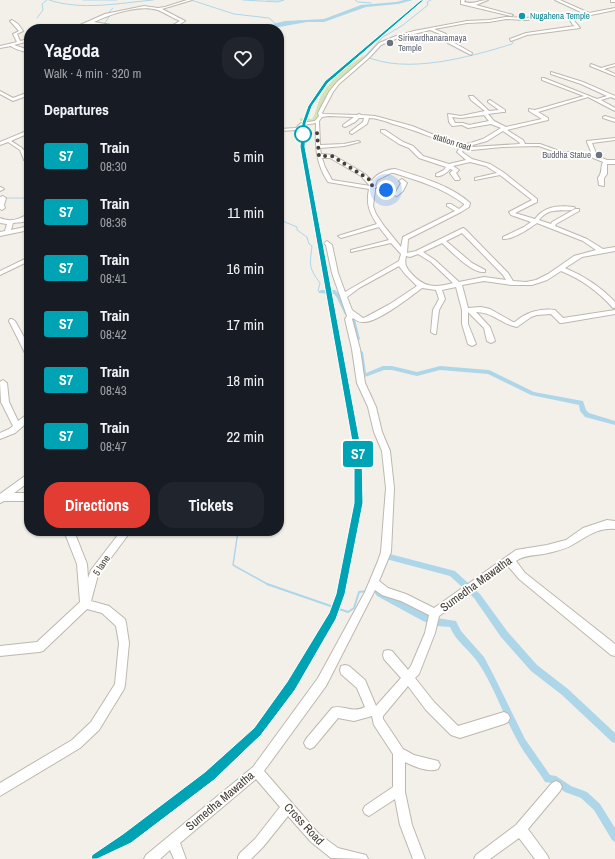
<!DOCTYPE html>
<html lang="en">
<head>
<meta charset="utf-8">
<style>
  :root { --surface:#171b24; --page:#20242c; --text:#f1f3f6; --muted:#9ea1a6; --accent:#e33c32 }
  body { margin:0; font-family:"Archivo Narrow",sans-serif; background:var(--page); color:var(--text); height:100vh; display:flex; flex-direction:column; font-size:15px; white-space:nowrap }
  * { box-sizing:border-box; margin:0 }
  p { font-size:13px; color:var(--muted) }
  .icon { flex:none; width:22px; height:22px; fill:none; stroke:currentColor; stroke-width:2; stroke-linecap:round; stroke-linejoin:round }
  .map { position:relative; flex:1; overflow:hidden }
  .panel { position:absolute; left:24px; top:24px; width:260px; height:512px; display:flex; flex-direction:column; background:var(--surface); border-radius:16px; box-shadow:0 1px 3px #0004 }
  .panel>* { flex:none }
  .badge { padding:0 8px; border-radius:3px; font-size:14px; line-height:26px }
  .you { position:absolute; width:20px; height:20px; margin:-10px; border:3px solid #fff; border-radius:50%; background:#1a73e8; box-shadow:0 0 0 6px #1a73e833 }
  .map>.badge { position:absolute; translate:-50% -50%; box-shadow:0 0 0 2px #fff }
  h2 { padding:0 20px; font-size:15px; line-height:36px }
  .round { display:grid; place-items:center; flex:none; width:42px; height:42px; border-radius:16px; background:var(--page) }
  .summary { display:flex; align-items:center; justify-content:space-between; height:68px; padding:0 20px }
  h1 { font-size:19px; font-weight:800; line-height:30px }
  .cta { display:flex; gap:8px; margin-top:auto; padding:8px 20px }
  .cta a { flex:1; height:46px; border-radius:16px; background:var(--accent); color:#fff; font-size:16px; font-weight:800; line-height:46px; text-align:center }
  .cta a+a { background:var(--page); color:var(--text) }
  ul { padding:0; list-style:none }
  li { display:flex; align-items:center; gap:12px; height:56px; padding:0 20px }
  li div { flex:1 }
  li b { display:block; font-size:15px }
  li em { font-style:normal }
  li .badge { min-width:44px; font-weight:700; text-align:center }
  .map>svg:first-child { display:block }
</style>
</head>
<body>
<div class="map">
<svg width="615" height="859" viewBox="0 0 615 859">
  <rect width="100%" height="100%" fill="#f3f0ea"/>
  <!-- green -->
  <path fill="#d4e3b8" d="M 365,55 L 367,55 L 363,59 L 340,81 L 317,118 L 314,121 L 300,121 L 300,118 L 312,119 C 316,113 317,105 320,98 C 329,81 348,64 365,55 Z"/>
  <!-- water -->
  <path fill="#aed6e9" d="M 404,0 L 413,0 L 398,4 L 366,7 L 324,22 L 307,22 L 268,29 L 252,29 L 285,21 L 324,19 L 361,5 L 396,2 Z"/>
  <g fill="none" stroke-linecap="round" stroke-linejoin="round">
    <!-- stream-far2 -->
    <path stroke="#aed6e9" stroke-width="1" d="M 49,0 C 82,11 119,3 153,0
      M 83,0 L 117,0
      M 191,0 L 234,14 L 269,18 L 276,24
      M 243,0 L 278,2 L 284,0
      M 267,0 L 283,0
      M 355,0 L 358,2 L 371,3
      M 431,0 L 427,2 L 428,5 L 403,25 L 383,37 L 365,56 C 406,75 470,57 512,44 L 513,42
      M 37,18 L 43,10 L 42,4 L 47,0
      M 101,29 L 110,15 L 109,12 L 113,8
      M 0,198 L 29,198
      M 279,217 L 285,222 L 297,227 L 297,230 L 307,237 L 309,244 L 312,246 C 310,265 308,267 320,283 L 318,291 L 321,292"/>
    <!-- stream-far1 -->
    <path stroke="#aed6e9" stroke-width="1.5" d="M 238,531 L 233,565 L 269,585"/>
    <!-- stream -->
    <path stroke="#aed6e9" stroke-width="2" d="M 267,584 L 348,612 L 354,608 L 359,592 L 367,591"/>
    <!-- canal -->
    <path fill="#aed6e9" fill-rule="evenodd" d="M 321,290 L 335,290 L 339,294 L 349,312 L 355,319 L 360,339 L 359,340 L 357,341 L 354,339 L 350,320 L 344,313 L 337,298 L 334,294 L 319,293 L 319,292 Z
      M 360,350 L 363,352 L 366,373 L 383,366 L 392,366 L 417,372 L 440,366 L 489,370 L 534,392 L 583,401 L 586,410 L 589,413 L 615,421 L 615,425 L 585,417 L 580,411 L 579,405 L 531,395 L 488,374 L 440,370 L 417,376 L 392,370 L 384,370 L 368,376 L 363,377 L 360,375 L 357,352 Z
      M 386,553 L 455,571 L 480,594 L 507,631 L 537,665 L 568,689 L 615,733 L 615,743 L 612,742 L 562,695 L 531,671 L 501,637 L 474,598 L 450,576 L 386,559 L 384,558 L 382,556 L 384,554 Z
      M 376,586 L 379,587 L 383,592 L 428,615 L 437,618 L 456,621 L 461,631 L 484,657 L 494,676 L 525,739 L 550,775 L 556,776 L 571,786 L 587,792 L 600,804 L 615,828 L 615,842 L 612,840 L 594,810 L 581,798 L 565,792 L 552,783 L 545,782 C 536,767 524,754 516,738 C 503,714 494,687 479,664 C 470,650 456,642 450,627 L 437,626 L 423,621 L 377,596 L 372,589 L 373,587 Z"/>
    <!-- minor casing -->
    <g stroke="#beb7ae" stroke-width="2">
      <path id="minor" d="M 187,0 L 192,0 L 162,9 L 185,21 L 175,27 L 158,29 L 173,25 L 180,21 C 173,18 165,13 158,10 C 140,4 110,14 94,22 L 134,29 L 124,29 L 90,24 L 76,29 L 71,29 L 105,14 L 144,6 L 158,8 L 165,7 Z
        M 461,0 L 465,0 L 464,2 C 476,5 477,0 488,0 L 476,5 L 513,15 L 511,16 L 461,4 Z
        M 555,0 L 560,0 L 589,13 L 615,8 L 615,10 L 586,16 L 571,17 L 580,28 L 527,35 L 511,41 L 510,39 L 526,33 L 575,26 L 573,25 L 568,17 L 525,20 L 506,19 L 489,22 L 467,23 L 434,29 L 446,34 L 451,41 L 472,53 L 471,55 L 448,43 L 445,38 L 440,34 L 430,30 L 398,38 L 381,45 L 369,58 L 339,84 L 333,92 L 322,113 L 323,114 L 357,115 L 359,114 L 361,115 L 375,116 L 412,126 L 444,139 L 464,145 L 483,139 L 501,128 L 491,124 L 468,128 L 462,125 L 452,126 L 449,122 L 448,114 L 461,116 L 485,111 L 471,100 L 469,96 L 473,96 L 489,111 L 499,110 L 488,102 L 488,101 L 490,100 L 505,110 L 505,112 L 503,112 L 488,114 L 494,121 L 506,127 L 542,119 L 529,111 L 529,109 L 535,110 L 584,96 L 542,80 L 542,78 L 544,78 L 597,99 L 607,96 L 581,84 L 551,74 L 551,72 L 583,82 L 615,96 L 615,99 L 611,97 L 601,100 L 615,108 L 615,111 L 588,97 L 538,112 L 548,118 L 548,120 L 507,130 L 523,140 L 525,144 L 540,144 L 562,152 L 587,153 L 592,154 L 587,142 L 587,141 L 615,138 L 615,140 L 592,143 L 597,156 L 607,160 L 615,160 L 615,164 L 607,164 L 607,174 L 604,178 L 604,186 L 599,185 L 598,178 C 603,172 600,168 603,162 L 586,155 L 561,154 L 539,146 L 502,147 L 472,150 L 464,148 L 462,152 L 472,159 L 490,164 L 503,172 L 537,199 L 537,202 L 515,213 L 535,219 C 544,206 559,205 574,207 L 575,208 L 572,210 C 559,211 548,208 539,220 L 551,224 L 552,222 L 575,209 L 579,209 L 579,211 L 556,224 L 555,226 L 587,239 L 603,249 L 615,247 L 615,251 L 582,257 L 565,268 C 584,276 601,287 615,302 L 615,308 L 613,308 C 598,291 581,279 561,271 L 547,280 L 532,285 L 511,285 L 484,281 L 462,285 L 468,308 L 481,307 L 490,309 L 513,322 L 515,322 C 526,312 541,308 555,310 L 563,318 L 615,310 L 615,314 L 562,323 L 560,323 L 551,314 L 537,315 L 531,317 L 517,327 C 501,324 493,312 476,312 L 490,327 L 495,341 L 491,343 L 487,341 L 484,328 L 468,312 L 468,324 L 476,344 L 472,346 L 468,344 L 462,324 L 462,310 L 456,287 L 442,290 L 445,299 L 439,310 L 436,334 L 434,334 L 431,332 L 433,310 L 439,299 L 436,290 L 422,288 C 410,297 376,324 362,322 C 358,322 356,320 353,318 L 352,319 L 360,349 L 365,383 L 376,407 L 382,432 L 390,451 L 394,488 L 391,552 L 379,581 L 388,588 L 406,594 L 434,608 L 516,550 L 547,545 L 566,540 L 583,528 L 607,520 L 615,521 L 615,529 C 598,527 586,537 572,545 C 566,549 556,551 548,553 C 537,556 525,554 516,561 L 525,573 L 615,644 L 615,656 L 611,655 L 519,579 L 508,566 L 439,616 L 435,633 L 419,674 L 415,678 L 434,702 L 458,726 L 504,712 L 508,714 L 510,718 L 508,722 L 504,724 L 460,738 L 451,735 L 426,710 L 408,686 L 383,716 L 383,719 L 403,749 L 414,755 L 438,761 L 440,765 L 438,769 C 429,773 413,766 405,762 L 405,792 L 412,825 L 425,859 L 413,859 L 400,825 L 395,799 L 369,816 L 365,814 L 363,810 L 365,806 L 393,787 L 393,754 L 374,725 L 372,716 L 354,721 L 338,718 L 314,747 L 310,749 L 306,747 L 304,743 L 306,739 L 332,708 C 343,704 352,714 365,707 L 357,688 L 341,674 L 340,670 L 341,666 L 345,665 L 349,666 L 365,680 L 376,706 L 401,678 L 384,659 L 383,655 L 384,651 L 388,650 L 392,651 L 408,670 L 411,666 L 425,633 L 429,615 L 401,601 L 382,595 L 375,590 L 326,686 L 264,771 L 319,834 L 338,848 L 366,855 L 368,859 L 331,858 L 311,842 L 288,816 L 263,847 L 251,859 L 238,859 L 238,857 L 240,853 L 255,839 L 280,807 L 256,779 L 180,843 L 186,859 L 174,859 L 170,850 L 160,859 L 144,859 L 146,855 L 253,767 L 318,678 L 365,592 L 378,561 L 381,552 L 386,488 L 382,451 L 374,432 L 368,407 L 357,383 L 352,349 L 345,319 L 347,316 L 332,273 L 326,245 L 324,243 L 327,241 L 332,245 L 338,273 L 345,292 L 399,261 L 401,254 L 391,243 L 351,252 L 351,250 L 389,240 L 379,227 L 341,238 L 338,236 L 377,224 C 369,212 366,203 369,189 L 328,182 C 316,164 315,145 316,123 L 304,125 L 297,130 L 279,131 L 279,129 L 296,128 L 301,123 L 315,121 L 319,116 L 318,113 L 329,92 L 337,82 L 367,56 L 379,43 L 396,36 L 414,31 L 467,21 L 489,20 L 506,17 L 525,18 L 585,14 ZM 484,115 L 489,121 L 469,125 L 463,123 L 455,123 L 452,117 L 461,118 ZM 329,116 L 354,117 L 343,125 L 343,126 L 345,127 L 355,122 L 359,118 L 364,118 L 363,122 L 350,132 L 350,133 L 352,134 L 367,124 L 369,118 C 377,118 385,121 393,124 C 416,130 437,140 460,147 L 457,152 L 466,160 L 449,164 L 423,156 L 413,146 L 403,142 L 385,130 L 381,130 L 381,132 L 399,144 L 409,148 L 419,158 L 446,167 L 444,170 L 436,174 L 436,176 C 441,177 447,173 450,169 L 453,170 L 450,173 L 455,180 L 459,180 L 460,179 L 456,173 L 459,170 L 453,166 L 470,162 L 486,166 L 497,173 L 475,178 L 475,180 L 500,175 L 532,200 L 509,212 L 511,215 L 531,222 L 524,227 L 503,237 L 503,239 C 512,240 529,229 537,223 L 583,241 L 596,250 L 574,256 L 548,274 L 536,280 L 526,282 L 513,281 L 508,273 L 465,229 L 463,228 L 416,251 L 407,253 L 408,239 L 461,212 L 469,207 L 470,203 C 452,186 418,176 395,169 C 388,169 375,174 372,181 L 365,174 L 333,155 L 321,154 L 320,148 L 344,146 L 360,142 L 358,141 L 344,144 L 320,145 L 319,121 L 322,117 ZM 503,131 L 519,142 L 520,144 L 472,147 L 469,146 L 487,141 ZM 322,158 L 330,158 L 361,176 L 370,186 L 332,180 L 325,167 ZM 391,173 L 394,173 C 419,181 443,188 464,204 L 464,205 L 459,209 L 451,204 L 447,204 L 447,206 L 455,211 L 403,237 L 401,247 L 384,226 L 376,214 L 373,206 L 375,190 L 397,196 L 403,191 L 407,183 L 402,179 L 399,181 L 401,183 L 396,192 L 375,186 L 377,180 ZM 462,233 L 503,275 L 506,280 L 484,277 L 459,282 L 435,260 L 423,252 L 442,243 C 451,251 472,274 485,272 L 485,270 L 472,263 L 446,241 ZM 418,254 L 431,262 L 453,283 C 435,288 424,288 411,273 C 406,268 404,264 406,256 L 410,257 ZM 399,266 L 405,274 L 417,286 L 390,304 L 366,317 L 363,318 L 352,310 L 347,297 L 359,288 Z
        M 611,0 L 615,0 L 615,2 L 611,2 Z
        M 12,20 L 18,24 L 23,31 L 17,34 L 20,41 L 29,39 L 29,41 L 14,45 L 29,50 L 29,53 C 24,51 13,49 11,46 L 0,48 L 0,46 L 17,42 L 13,34 L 19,31 L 10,21 Z
        M 141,27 L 142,29 L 136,29 Z
        M 591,64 L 601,68 L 615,64 L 615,66 L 604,69 L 615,74 L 615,76 L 590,66 Z
        M 0,91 L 13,98 L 29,92 L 29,95 L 13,101 L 0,94 Z
        M 605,116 L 615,119 L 615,122 L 603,118 L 603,117 Z
        M 29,130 L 29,133 L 11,141 C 21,147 27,150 29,162 L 24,160 L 20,150 L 8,142 L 0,145 L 0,142 Z
        M 0,187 L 3,188 L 4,189 L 0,191 Z
        M 3,196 L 6,198 L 4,205 L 5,208 L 2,210 L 0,209 L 0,197 Z
        M 26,215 L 29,215 L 29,218 L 23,222 L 13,223 L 11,230 L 29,226 L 29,230 L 0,236 L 0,232 L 5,231 L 7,224 L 0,223 L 0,218 C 9,222 18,220 26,215 Z
        M 27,258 L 29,259 L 29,261 L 0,275 L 0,271 Z
        M 10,319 L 12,319 L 15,321 L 29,346 L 29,355 L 25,353 L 9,321 Z
        M 3,380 L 7,383 L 9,402 L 18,421 L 29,413 L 29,421 L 15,433 L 0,439 L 0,433 L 9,429 L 13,426 L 1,402 L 0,382 Z
        M 29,473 L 29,482 L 14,493 L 29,493 L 29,501 L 4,501 L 0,503 L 0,494 Z
        M 64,531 L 74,531 L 87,564 L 88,578 L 91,570 L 121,531 L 131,531 L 98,575 L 91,601 L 109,606 L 125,619 L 126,623 L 129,643 L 125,685 L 124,689 L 99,730 L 80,748 L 0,796 L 0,783 L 72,740 L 91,722 L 115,684 L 119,643 L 116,626 L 102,613 L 87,609 L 43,651 L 39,652 L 0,656 L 0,646 L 37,642 L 80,602 L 77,564 Z
        M 556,781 L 560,783 L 562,787 L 560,791 L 528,829 L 547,855 L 549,859 L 535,859 L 519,838 L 490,859 L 474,859 L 476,855 L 516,825 L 552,783 Z"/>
    </g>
    <!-- minor -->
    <use href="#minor" fill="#fff" fill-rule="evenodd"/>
    <!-- rail-far2 -->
    <path stroke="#989898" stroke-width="1" stroke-dasharray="2.5 2.5" stroke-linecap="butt" d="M 344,376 L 302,147 L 305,121 L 310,106 L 326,82 L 422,0"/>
    <!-- rail-far1 -->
    <path stroke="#989898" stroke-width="1.5" stroke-dasharray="5.5 5.5" stroke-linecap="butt" d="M 343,585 L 358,503 L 358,453 L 344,375"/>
    <!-- rail -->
    <path stroke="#989898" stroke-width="2" stroke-dasharray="7 7" stroke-linecap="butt" d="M 97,859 L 127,839 L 210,776 L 258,731 L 291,686 L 333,616 L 343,584"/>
  </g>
  <!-- line -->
  <path fill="#00a3b4" stroke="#fff" d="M 421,0 L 424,0 L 328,83 L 312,106 L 306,123 L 305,147 L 362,453 L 363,503 L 345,594 L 336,619 L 295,690 L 261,735 L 214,780 L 131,843 L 97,859 L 91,859 L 92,855 L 123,834 L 205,772 L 254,728 L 287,682 L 329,613 L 336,594 L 354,503 L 354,453 L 300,147 L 302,123 L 308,106 L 325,81 Z"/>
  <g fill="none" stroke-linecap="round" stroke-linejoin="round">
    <!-- walk -->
    <path stroke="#474039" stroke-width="4" stroke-dasharray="0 7.2" d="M 303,134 L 317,133 L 319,156 L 332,156 L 370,180 L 373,188 L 386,190"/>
  </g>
  <!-- markers -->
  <circle fill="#0f9aa8" stroke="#fff" stroke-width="1.5" cx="522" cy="16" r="4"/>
  <g fill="#6b7280" stroke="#fff" stroke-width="1.5">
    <circle cx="390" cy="43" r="4"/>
    <circle cx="599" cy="155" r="4"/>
  </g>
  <circle fill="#fff" stroke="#00a3b4" stroke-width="2" cx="303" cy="134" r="8"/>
  <g text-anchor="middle" stroke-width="3.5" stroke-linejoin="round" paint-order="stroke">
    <!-- far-culture labels -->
    <g font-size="9" fill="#0d838f" stroke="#fff" text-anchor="start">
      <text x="530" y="19">Nugahena Temple</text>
    </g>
    <!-- far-worship labels -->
    <g font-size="9" fill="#5b616d" stroke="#fff" text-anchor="start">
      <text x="398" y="41">Siriwardhanaramaya<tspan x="398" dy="10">Temple</tspan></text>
      <text x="591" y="158" text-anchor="end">Buddha Statue</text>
    </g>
    <!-- far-street labels -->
    <g font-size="9" fill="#474039" stroke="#fff">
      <text transform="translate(452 142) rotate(18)" y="3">station road</text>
    </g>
    <!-- street labels -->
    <g font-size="10" fill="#474039" stroke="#fff">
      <text transform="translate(101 565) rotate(-57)" y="4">5 lane</text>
    </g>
    <!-- near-street labels -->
    <g font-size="12" fill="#474039" stroke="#fff">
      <text transform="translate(476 584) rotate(-36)" y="4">Sumedha Mawatha</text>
      <text transform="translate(220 801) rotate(-40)" y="4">Sumedha Mawatha</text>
      <text transform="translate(304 824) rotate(47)" y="4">Cross Road</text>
    </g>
  </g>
</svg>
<div class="you" style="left:386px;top:190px"></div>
<b class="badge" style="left:358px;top:454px;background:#00a3b4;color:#fff">S7</b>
<section class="panel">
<div class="summary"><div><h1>Yagoda</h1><p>Walk · 4 min · 320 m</p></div><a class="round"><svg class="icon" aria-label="heart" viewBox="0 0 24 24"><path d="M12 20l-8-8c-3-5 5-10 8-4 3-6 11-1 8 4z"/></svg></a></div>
<h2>Departures</h2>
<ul>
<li><span class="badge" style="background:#00a3b4;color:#fff">S7</span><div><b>Train</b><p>08:30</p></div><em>5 min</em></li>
<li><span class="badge" style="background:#00a3b4;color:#fff">S7</span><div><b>Train</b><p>08:36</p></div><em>11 min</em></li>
<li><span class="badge" style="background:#00a3b4;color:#fff">S7</span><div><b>Train</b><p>08:41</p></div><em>16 min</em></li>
<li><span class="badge" style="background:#00a3b4;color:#fff">S7</span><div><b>Train</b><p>08:42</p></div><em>17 min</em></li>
<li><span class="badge" style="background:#00a3b4;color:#fff">S7</span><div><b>Train</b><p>08:43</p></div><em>18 min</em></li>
<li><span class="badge" style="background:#00a3b4;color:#fff">S7</span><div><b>Train</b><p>08:47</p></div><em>22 min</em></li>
</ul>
<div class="cta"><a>Directions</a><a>Tickets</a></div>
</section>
</div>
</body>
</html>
